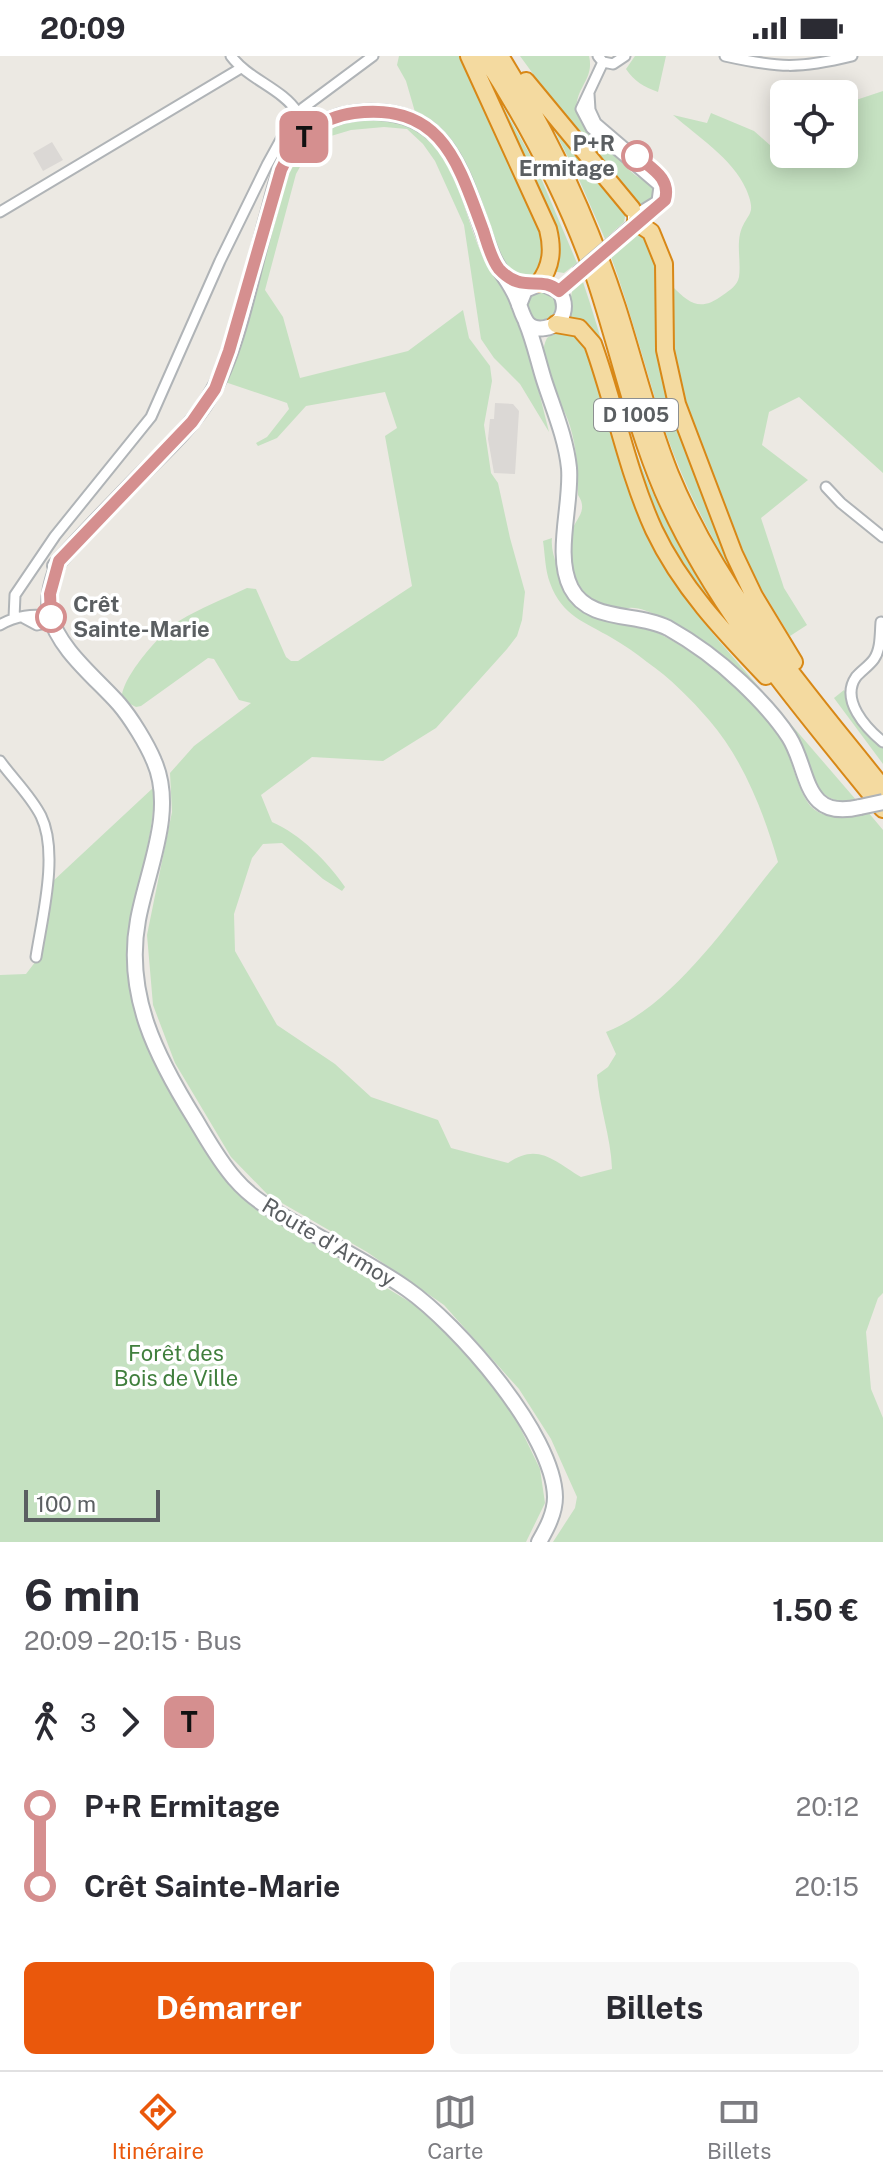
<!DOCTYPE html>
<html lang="fr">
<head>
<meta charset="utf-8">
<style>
  :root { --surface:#fff; --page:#f7f7f7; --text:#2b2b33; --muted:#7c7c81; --line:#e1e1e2; --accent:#ea580c }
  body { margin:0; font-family:"Public Sans",sans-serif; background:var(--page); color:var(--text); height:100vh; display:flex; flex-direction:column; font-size:30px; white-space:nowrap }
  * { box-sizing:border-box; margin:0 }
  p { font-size:26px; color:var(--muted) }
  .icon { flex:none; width:44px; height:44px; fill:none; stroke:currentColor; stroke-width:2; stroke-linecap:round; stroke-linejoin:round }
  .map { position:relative; height:1486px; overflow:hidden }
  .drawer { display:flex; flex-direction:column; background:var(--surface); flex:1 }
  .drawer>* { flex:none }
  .badge { padding:0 16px; border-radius:12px; font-size:28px; line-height:52px }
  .controls { position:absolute; left:770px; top:24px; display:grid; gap:16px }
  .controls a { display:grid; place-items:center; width:88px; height:88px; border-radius:12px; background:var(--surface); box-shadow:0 4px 20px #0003; font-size:40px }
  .scale { position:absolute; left:24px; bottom:20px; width:136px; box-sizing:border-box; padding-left:8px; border:4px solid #5b5f62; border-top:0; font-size:22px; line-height:28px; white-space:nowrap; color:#5b5f62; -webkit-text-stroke:6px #fff; paint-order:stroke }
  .map>.badge { position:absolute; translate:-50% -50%; box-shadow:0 0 0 4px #fff }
  .legs { display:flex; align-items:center; gap:12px; height:88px; padding:0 24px; font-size:26px }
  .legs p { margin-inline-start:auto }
  .overview { display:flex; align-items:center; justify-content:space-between; height:136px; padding:0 24px }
  h1 { font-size:44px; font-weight:700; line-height:60px }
  .primary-button { display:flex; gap:16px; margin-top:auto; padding:16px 24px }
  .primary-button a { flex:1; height:92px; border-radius:12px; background:var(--accent); color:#fff; font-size:32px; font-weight:700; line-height:92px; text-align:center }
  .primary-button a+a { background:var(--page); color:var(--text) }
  ul { padding:0 24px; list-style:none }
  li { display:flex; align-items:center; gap:28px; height:80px; font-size:30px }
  li i { display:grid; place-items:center; width:12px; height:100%; margin:0 10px; background:currentColor }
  li i::after { content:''; width:20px; height:20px; margin:-10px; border:6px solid; border-radius:50%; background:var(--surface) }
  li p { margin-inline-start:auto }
  li:first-child i { background:linear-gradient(#0000 50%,currentColor 0) }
  li:last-child i { background:linear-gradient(currentColor 50%,#0000 0) }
  .status { display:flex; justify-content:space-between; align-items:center; height:56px; padding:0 40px; background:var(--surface); direction:ltr }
  .status svg { height:22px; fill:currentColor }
  .tabs { display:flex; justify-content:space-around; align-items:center; height:112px; border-top:2px solid var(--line); background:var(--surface); font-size:22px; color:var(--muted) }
  .tabs a { display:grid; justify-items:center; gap:4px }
  .tabs .on { color:var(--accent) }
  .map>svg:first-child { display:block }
</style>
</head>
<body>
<div class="status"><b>20:09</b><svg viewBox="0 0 49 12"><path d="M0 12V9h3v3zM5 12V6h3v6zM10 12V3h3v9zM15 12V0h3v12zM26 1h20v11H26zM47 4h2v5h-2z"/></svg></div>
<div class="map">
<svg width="883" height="1486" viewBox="0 0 883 1486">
  <rect width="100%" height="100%" fill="#ece9e3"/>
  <!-- industrial -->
  <path fill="#dbd8d5" d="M 52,86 L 63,104 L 43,115 L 33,97 Z
    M 495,347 L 513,348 L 519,355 L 515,418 L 494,417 L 488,383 L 490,363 L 494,363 Z"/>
  <!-- green -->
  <path fill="#c5e1c1" d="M 399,0 L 461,0 L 539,169 C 545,189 543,202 537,221 C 523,226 514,221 505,211 C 478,157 473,87 415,56 L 406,25 L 397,9 Z
    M 520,0 L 589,0 C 595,23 574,33 577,54 C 579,74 601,83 613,96 C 621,104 626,112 635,119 C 642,124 649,125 655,133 L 654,142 L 642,149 L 634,148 L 630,142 L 632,140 L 566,63 Z
    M 635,0 L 666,0 L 658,36 C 644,31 634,25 626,13 Z
    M 490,27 L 535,108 L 577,207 L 564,217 L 551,215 L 553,210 Z
    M 883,35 L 883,417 L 799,341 L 769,356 L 762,389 L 808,424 L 761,462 L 784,532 L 807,569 L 790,580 L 753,519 L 715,424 L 712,425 L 682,344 L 671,301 L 672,230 C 690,248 700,256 723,239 C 730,234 737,230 739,221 C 741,207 737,192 740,178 C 746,156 758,161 746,133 C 732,102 698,81 673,59 L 707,67 L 711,57 L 754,75 L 780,98 L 805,102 L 810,98 L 844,98 L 844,48 Z
    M 545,56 L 626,156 L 624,166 L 605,183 L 577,119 Z
    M 352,64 C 454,53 451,125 481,196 C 489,212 503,226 512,242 C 527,267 532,301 540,329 L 539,336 L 549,376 L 520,328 L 494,302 L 481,283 L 464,169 L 435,105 L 423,88 L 407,73 L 384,71 L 351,74 L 321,83 L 310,93 L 296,118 L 265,234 L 283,261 L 300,322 L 408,295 L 463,254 L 469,282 L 490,310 L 492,325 L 484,369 L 491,417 L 498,427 L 510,482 L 525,536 L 522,564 L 517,580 L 507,593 L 436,672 L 383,705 L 312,701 L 261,739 L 272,766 C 300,778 328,806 345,831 L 342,835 L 323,823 L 282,787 L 263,788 L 252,802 L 234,858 L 235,895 L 277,969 L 335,1008 L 371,1041 L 438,1064 L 451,1092 L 508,1107 C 538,1086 554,1105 581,1121 L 612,1113 C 611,1080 599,1051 597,1019 L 608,1011 L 616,998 L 606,976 C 675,949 731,862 778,806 C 764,757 743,703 709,664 C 691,643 670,622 647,606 C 636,597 624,589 612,582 C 585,566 562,560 550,527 C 545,514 545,498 543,485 L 552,482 C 550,499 561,516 565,533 C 648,570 722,601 778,676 C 792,697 797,741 815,754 C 831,765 851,760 868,756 L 883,774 L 883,1237 L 878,1242 L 866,1276 L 871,1333 L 883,1362 L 883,1486 L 553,1486 L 575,1452 L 577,1441 L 551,1383 L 519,1333 L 444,1249 L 367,1196 L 268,1139 L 231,1101 L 175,1007 L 153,949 L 147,879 L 172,756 L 170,717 L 194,690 L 251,647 L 239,644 L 214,603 L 208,602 L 141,650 L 136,651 L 122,644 C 119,624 162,575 179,565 C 200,552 224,543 247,532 L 256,533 L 286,601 L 291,605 L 298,605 L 412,530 L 385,380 L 397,372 L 385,336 L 306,350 L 277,382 L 258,390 L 256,387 L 267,381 L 289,353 L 287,347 L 225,326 L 287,113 C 307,84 317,73 352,64 Z
    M 637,178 L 645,179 L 656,196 L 660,280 L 746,540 C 715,489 687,437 667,380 C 647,320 632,258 610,198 Z
    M 582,223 C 603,284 618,348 641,409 C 663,465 693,515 723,566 L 702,544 L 655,467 L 597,287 L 566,264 L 573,231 Z
    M526 250a16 16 0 1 1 32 0a16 16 0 1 1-32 0Z
    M 558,274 L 585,282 L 673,522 L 714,579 L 857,745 C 805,751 816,706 796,677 C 783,658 764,638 748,622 C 725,600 687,572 658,560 C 650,556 638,551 629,552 C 626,552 620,555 617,555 C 601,554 586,542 577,530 C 568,518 567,492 571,477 C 575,463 589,455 578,439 C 578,416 577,393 570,370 C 563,345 533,309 547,282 Z
    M 844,634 L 883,689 L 883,708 L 834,642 Z
    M 154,731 C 155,781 135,828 131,877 C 124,958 150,1005 191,1071 C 211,1103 222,1123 250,1149 L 423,1254 L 486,1321 L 513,1357 L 540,1413 L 545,1447 L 526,1486 L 0,1486 L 0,919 L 26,918 L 42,897 L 52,826 Z"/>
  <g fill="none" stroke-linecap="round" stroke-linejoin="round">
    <!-- minor casing -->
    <g stroke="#b0b4b7" stroke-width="13">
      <path id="minor" d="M 231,0 C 249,24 282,32 298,57
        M 598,0 L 603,6 L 613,8 L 625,0
        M 725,0 C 779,12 799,13 852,0
        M 603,6 L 581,53 L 591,72 L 659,130 L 657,145 L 636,158
        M 589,38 L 590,54 L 596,67 L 665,126 C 670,146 654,160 636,166
        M 0,156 L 241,12
        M 826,431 L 841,447 L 883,481
        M 14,562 L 15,539 L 55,480 L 151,361 L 220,205 L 267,109 L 289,69 L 303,52 L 373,0
        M 24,562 L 37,569 L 52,566
        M 881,566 C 880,578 881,593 874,603 C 869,610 861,615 856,621 C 840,644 866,672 883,686
        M 0,569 C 15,560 34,557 51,561
        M 0,705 C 13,723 31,740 41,760 C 59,797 42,862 36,901"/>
    </g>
    <!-- secondary casing -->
    <g stroke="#afb3b7" stroke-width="18">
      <path id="secondary" d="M 612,189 L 635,169 L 635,157
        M 526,266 C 534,285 538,305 544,324 C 553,352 566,382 569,412 C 572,448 554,499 571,532 C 589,567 637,556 668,572 C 693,586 720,606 741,626 C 758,642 776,661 789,681 C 810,714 802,765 860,751
        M 59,505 C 53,523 47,539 50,558 C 57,592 97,623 119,648 C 131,662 147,688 154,705 C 176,755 147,814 138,864 C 124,939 157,1002 195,1063 C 207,1083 219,1105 235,1123 C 252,1143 275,1156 298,1169 C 334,1190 373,1209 407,1233 C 457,1268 554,1378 555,1441 C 555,1457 547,1472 539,1486
        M 55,510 C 82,479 110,451 138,422 C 163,397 192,371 210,340 C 238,295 252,214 267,162 C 273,141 277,118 288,99 C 305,73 333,57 364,56 C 457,51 464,132 492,199 C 498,214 510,226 516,241 C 523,255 523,276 545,272 C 565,269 568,249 559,235 L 542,227 L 525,234 L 519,249"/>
    </g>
    <!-- trunk casing -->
    <g stroke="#d88817" stroke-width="20">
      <path id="trunk" d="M 469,0 L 548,173 C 553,193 552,210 539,227
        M 484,0 C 528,68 566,140 593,216 C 618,289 633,365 663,435 C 715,555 803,653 883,753
        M 500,0 C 549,79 588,162 617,251 C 635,307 648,364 670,418 C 719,537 804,633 883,732
        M 526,25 L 632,153
        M 636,166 L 651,176 L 664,208 L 665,294 L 677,348 L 734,498 L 754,540 L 794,606
        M 556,268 L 579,272 L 593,288 C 615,349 627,415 654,474 C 681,531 723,575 766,620"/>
    </g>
    <!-- minor -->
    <use href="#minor" stroke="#fff" stroke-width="9"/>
    <!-- secondary -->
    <use href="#secondary" stroke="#fff" stroke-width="14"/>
    <!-- trunk -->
    <use href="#trunk" stroke="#f4daa0" stroke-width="16"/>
    <!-- secondary-bridge casing -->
    <g stroke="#afb3b7" stroke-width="18" stroke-linecap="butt">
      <path id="secondary-bridge" d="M 578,218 L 612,189
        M 860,751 L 883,746"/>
    </g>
    <!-- secondary-bridge -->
    <use href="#secondary-bridge" stroke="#fff" stroke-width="14"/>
  </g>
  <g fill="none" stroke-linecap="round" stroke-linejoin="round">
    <!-- line-1 casing -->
    <g stroke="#fff" stroke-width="18">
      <path id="line-1" d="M 51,561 L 50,538 L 59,505 L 192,366 L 215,333 L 229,295 L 281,114 C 294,83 321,61 354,57 C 442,46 458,107 483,174 C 487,186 491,203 499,213 C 523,239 540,218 559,235 L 665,144 C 671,122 652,113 637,100"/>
    </g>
    <!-- line-1 -->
    <use href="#line-1" stroke="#d58f8f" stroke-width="12"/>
  </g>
  <!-- markers -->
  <g fill="#fff" stroke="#d58f8f" stroke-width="4">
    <circle cx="637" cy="100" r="14"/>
    <circle cx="51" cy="561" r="14"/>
  </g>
  <g text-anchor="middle" stroke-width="7" stroke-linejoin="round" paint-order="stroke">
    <!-- shield labels -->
    <rect fill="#fff" stroke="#8c8f91" stroke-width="2" x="594" y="343" width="84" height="32" rx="6"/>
    <g font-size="20" font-weight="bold" fill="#5b5f62">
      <text x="636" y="366">D 1005</text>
    </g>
    <!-- stop labels -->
    <g font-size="22" font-weight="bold" fill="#5b5f62" stroke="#fff" text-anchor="end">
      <text x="615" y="95">P+R<tspan x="615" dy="25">Ermitage</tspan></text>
      <text x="73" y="556" text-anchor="start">Crêt<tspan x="73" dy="25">Sainte-Marie</tspan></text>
    </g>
    <!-- street labels -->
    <g font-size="22" fill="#5b5f62" stroke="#fff">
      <text transform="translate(329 1186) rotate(31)" y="8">Route d'Armoy</text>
    </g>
    <!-- park labels -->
    <g font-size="22" fill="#407f3d" stroke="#fff">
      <text x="176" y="1305">Forêt des<tspan x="176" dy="25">Bois de Ville</tspan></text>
    </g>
  </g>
</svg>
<div class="controls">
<a><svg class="icon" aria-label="locate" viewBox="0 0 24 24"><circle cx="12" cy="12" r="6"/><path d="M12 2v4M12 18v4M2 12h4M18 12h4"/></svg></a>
</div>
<div class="scale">100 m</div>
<b class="badge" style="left:304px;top:81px;background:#d58f8f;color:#111">T</b>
</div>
<section class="drawer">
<div class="overview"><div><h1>6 min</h1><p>20:09 – 20:15 · Bus</p></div><b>1.50 €</b></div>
<div class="legs"><svg class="icon" aria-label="walk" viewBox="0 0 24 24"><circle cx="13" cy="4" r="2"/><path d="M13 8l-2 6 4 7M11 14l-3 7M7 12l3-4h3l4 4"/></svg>3<svg class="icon" aria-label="forward" viewBox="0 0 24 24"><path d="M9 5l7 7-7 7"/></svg><b class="badge" style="background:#d58f8f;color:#111">T</b></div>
<ul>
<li><i style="color:#d58f8f"></i><b>P+R Ermitage</b><p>20:12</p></li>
<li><i style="color:#d58f8f"></i><b>Crêt Sainte-Marie</b><p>20:15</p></li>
</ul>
<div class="primary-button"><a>Démarrer</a><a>Billets</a></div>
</section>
<nav class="tabs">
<a class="on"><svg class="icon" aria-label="directions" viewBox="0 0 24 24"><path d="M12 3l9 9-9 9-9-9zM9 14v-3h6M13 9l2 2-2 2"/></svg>Itinéraire</a>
<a><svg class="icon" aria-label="map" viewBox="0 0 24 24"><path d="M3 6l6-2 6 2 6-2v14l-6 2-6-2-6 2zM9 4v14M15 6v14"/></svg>Carte</a>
<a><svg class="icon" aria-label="tickets" viewBox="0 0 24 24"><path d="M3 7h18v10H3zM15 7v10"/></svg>Billets</a>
</nav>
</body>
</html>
